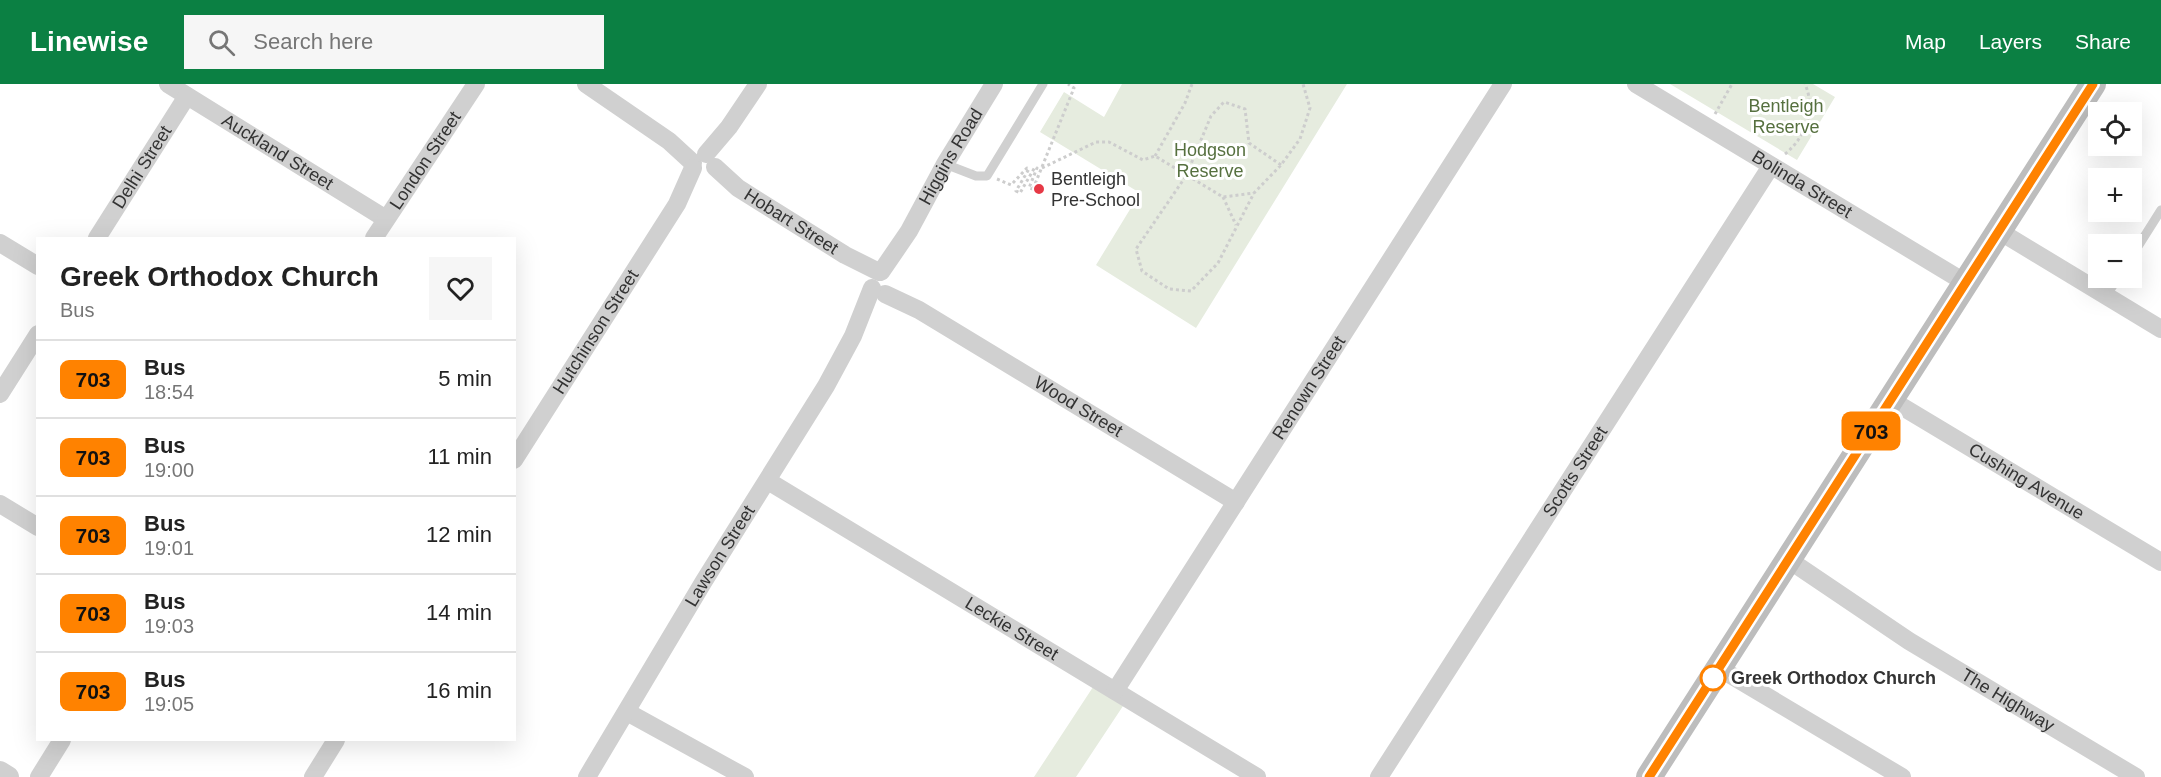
<!DOCTYPE html>
<html lang="en">
<head>
<meta charset="utf-8">
<style>
  :root { --surface:#fff; --page:#f6f6f6; --text:#222; --muted:#767676; --line:#e0e0e0; --accent:#0b8043 }
  body { margin:0; font-family:Helvetica,sans-serif; background:var(--page); color:var(--text); height:100vh; display:flex; flex-direction:column; font-size:22px; white-space:nowrap }
  * { box-sizing:border-box; margin:0 }
  p { font-size:20px; color:var(--muted) }
  .icon { flex:none; width:33px; height:33px; fill:none; stroke:currentColor; stroke-width:2; stroke-linecap:round; stroke-linejoin:round }
  .map { position:relative; flex:1; overflow:hidden }
  .panel { position:absolute; left:36px; top:153px; width:480px; height:504px; display:flex; flex-direction:column; background:var(--surface); border-radius:0px; box-shadow:0 6px 24px #0002 }
  .panel>* { flex:none }
  .badge { padding:0 12px; border-radius:9px; font-size:21px; line-height:39px }
  .controls { position:absolute; left:2088px; top:18px; display:grid; gap:12px }
  .controls a { display:grid; place-items:center; width:54px; height:54px; border-radius:0px; background:var(--surface); box-shadow:0 6px 24px #0002; font-size:30px }
  .map>.badge { position:absolute; translate:-50% -50%; box-shadow:0 0 0 3px #fff }
  .round { display:grid; place-items:center; flex:none; width:63px; height:63px; border-radius:0px; background:var(--page) }
  .headline { display:flex; align-items:center; justify-content:space-between; height:102px; padding:0 24px }
  h1 { font-size:28px; font-weight:800; line-height:45px }
  ul { padding:0; list-style:none }
  li { display:flex; align-items:center; gap:18px; height:78px; padding:0 24px; border-top:2px solid var(--line) }
  li div { flex:1 }
  li b { display:block; font-size:22px }
  li em { font-style:normal }
  li .badge { min-width:66px; font-weight:700; text-align:center }
  header { display:flex; align-items:center; gap:36px; box-sizing:border-box; height:84px; padding:0 30px; background:var(--accent); color:#fff }
  header strong { font-size:28px }
  nav { display:flex; gap:33px; margin-inline-start:auto; font-size:21px }
  .search { width:420px; height:54px; background:var(--page); display:flex; align-items:center; gap:15px; box-sizing:border-box; padding:0 21px; border-radius:0px; color:var(--muted); font-size:22px }
  .map>svg:first-child { display:block }
</style>
</head>
<body>
<header>
<strong>Linewise</strong>
<div class="search"><svg class="icon" aria-label="search" viewBox="0 0 24 24"><circle cx="10" cy="10" r="6"/><path d="M15 15l6 6"/></svg>Search here</div>
<nav><a>Map</a><a>Layers</a><a>Share</a></nav>
</header>
<div class="map">
<svg width="2161" height="693" viewBox="0 0 2161 693">
  <rect width="100%" height="100%" fill="#fff"/>
  <!-- green -->
  <path fill="#e6ecdf" d="M 1122,0 L 1347,0 L 1196,244 L 1096,181 L 1140,109 L 1040,48 L 1064,8 L 1104,33 Z
    M 1670,0 L 1813,0 L 1835,13 L 1797,76 Z
    M 1093,603 L 1123,622 L 1076,693 L 1034,693 Z"/>
  <g fill="none" stroke-linecap="round" stroke-linejoin="round">
    <!-- path -->
    <path stroke="#cdcdcd" stroke-width="3" stroke-dasharray="3 3" stroke-linecap="butt" d="M 1715,30 L 1732,0
      M 1785,70 C 1806,53 1816,25 1805,0
      M 1155,72 L 1185,19 L 1192,0
      M 1281,81 L 1249,59 L 1245,25 L 1224,18 L 1211,32 L 1186,92 L 1136,165 L 1142,187 L 1169,205 L 1191,207 L 1218,179 L 1254,109 L 1281,81 L 1300,55 L 1310,24 L 1303,0
      M 1042,84 L 1096,58 L 1109,58 L 1143,76 L 1155,72 L 1223,113 L 1254,109
      M 997,95 L 1011,101 L 1027,84 L 1029,85 L 1016,107 L 1020,109 L 1035,83 L 1037,84 L 1029,104 L 1033,105
      M 1033,105 L 1074,4 L 1068,0
      M 1223,113 L 1236,141"/>
    <!-- service -->
    <path stroke="#d0d0d0" stroke-width="9" d="M 945,80 L 976,92 L 987,92 L 1043,0
      M 2132,172 L 2161,126
      M 2106,212 L 2118,194"/>
    <!-- minor -->
    <g stroke="#d0d0d0" stroke-width="18">
      <path id="s1" d="M 168,0 L 386,135"/>
      <path d="M 586,0 L 669,57 L 693,79"/>
      <path id="s2" d="M 1636,0 L 1966,199"/>
      <path d="M 706,70 L 729,43 L 758,0"/>
      <path id="s3" d="M 715,83 L 738,104 L 845,171 L 879,188"/>
      <path d="M 1999,147 L 2161,245"/>
      <path id="s4" d="M 97,154 L 187,12"/>
      <path id="s5" d="M 374,154 L 476,0"/>
      <path d="M 0,159 L 38,182"/>
      <path id="s6" d="M 881,188 L 909,147 L 945,80 L 994,0"/>
      <path id="s7" d="M 885,210 L 919,226 L 1236,418"/>
      <path d="M 0,310 L 38,250"/>
      <path id="s8" d="M 1891,316 L 2161,478"/>
      <path id="s9" d="M 514,376 L 677,120 L 693,84"/>
      <path id="s10" d="M 768,397 L 1257,693"/>
      <path d="M 0,420 L 38,443"/>
      <path id="s11" d="M 1789,476 L 1909,557 L 2136,693"/>
      <path d="M 1719,584 L 1902,693"/>
      <path id="s12" d="M 1115,607 L 1503,0"/>
      <path d="M 627,628 L 745,693"/>
      <path d="M 39,693 L 62,656"/>
      <path d="M 313,693 L 336,656"/>
      <path id="s13" d="M 587,693 L 704,497 L 826,302 L 853,252 L 872,204"/>
      <path id="s14" d="M 1379,693 L 1771,82"/>
    </g>
    <!-- tertiary -->
    <path stroke="#d0d0d0" stroke-width="22" d="M 0,688 L 8,693"/>
    <!-- secondary -->
    <path stroke="#bdbdbd" stroke-width="26" d="M 1649,693 L 2093,0"/>
  </g>
  <g fill="none" stroke-linecap="round" stroke-linejoin="round">
    <!-- line casing -->
    <g stroke="#fff" stroke-width="14">
      <path id="line" d="M 1649,693 L 2093,0"/>
    </g>
    <!-- line -->
    <use href="#line" stroke="#ff8200" stroke-width="9"/>
  </g>
  <!-- markers -->
  <circle fill="#e63946" stroke="#fff" stroke-width="2" cx="1039" cy="105" r="6"/>
  <circle fill="#fff" stroke="#ff8200" stroke-width="3" cx="1713" cy="594" r="12"/>
  <g text-anchor="middle" stroke-width="6" stroke-linejoin="round" paint-order="stroke">
    <!-- park labels -->
    <g font-size="18" fill="#56703f" stroke="#fff">
      <text x="1786" y="28">Bentleigh<tspan x="1786" dy="21">Reserve</tspan></text>
      <text x="1210" y="72">Hodgson<tspan x="1210" dy="21">Reserve</tspan></text>
    </g>
    <!-- street labels -->
    <g font-size="18" fill="#333" stroke="#fff">
      <text dy="6" stroke="none"><textPath href="#s1" startOffset="129">Auckland Street</textPath></text>
      <text dy="6" stroke="none"><textPath href="#s6" startOffset="135">Higgins Road</textPath></text>
      <text dy="6" stroke="none"><textPath href="#s5" startOffset="93">London Street</textPath></text>
      <text dy="6" stroke="none"><textPath href="#s4" startOffset="84">Delhi Street</textPath></text>
      <text dy="6" stroke="none"><textPath href="#s2" startOffset="194">Bolinda Street</textPath></text>
      <text dy="6" stroke="none"><textPath href="#s3" startOffset="94">Hobart Street</textPath></text>
      <text dy="6" stroke="none"><textPath href="#s9" startOffset="152">Hutchinson Street</textPath></text>
      <text dy="6" stroke="none"><textPath href="#s12" startOffset="360">Renown Street</textPath></text>
      <text dy="6" stroke="none"><textPath href="#s7" startOffset="224">Wood Street</textPath></text>
      <text dy="6" stroke="none"><textPath href="#s14" startOffset="363">Scotts Street</textPath></text>
      <text dy="6" stroke="none"><textPath href="#s8" startOffset="158">Cushing Avenue</textPath></text>
      <text dy="6" stroke="none"><textPath href="#s13" startOffset="258">Lawson Street</textPath></text>
      <text dy="6" stroke="none"><textPath href="#s10" startOffset="285">Leckie Street</textPath></text>
      <text dy="6" stroke="none"><textPath href="#s11" startOffset="260">The Highway</textPath></text>
    </g>
    <!-- poi labels -->
    <g font-size="18" fill="#333" stroke="#fff" text-anchor="start">
      <text x="1051" y="101">Bentleigh<tspan x="1051" dy="21">Pre-School</tspan></text>
    </g>
    <!-- stop labels -->
    <g font-size="18" font-weight="bold" fill="#333" stroke="#fff" text-anchor="start">
      <text x="1731" y="600">Greek Orthodox Church</text>
    </g>
  </g>
</svg>
<div class="controls">
<a><svg class="icon" aria-label="locate" viewBox="0 0 24 24"><circle cx="12" cy="12" r="6"/><path d="M12 2v4M12 18v4M2 12h4M18 12h4"/></svg></a>
<a>+</a>
<a>−</a>
</div>
<b class="badge" style="left:1871px;top:347px;background:#ff8200;color:#111">703</b>
<section class="panel">
<div class="headline"><div><h1>Greek Orthodox Church</h1><p>Bus</p></div><a class="round"><svg class="icon" aria-label="heart" viewBox="0 0 24 24"><path d="M12 20l-8-8c-3-5 5-10 8-4 3-6 11-1 8 4z"/></svg></a></div>
<ul>
<li><span class="badge" style="background:#ff8200;color:#111">703</span><div><b>Bus</b><p>18:54</p></div><em>5 min</em></li>
<li><span class="badge" style="background:#ff8200;color:#111">703</span><div><b>Bus</b><p>19:00</p></div><em>11 min</em></li>
<li><span class="badge" style="background:#ff8200;color:#111">703</span><div><b>Bus</b><p>19:01</p></div><em>12 min</em></li>
<li><span class="badge" style="background:#ff8200;color:#111">703</span><div><b>Bus</b><p>19:03</p></div><em>14 min</em></li>
<li><span class="badge" style="background:#ff8200;color:#111">703</span><div><b>Bus</b><p>19:05</p></div><em>16 min</em></li>
</ul>
</section>
</div>
</body>
</html>
